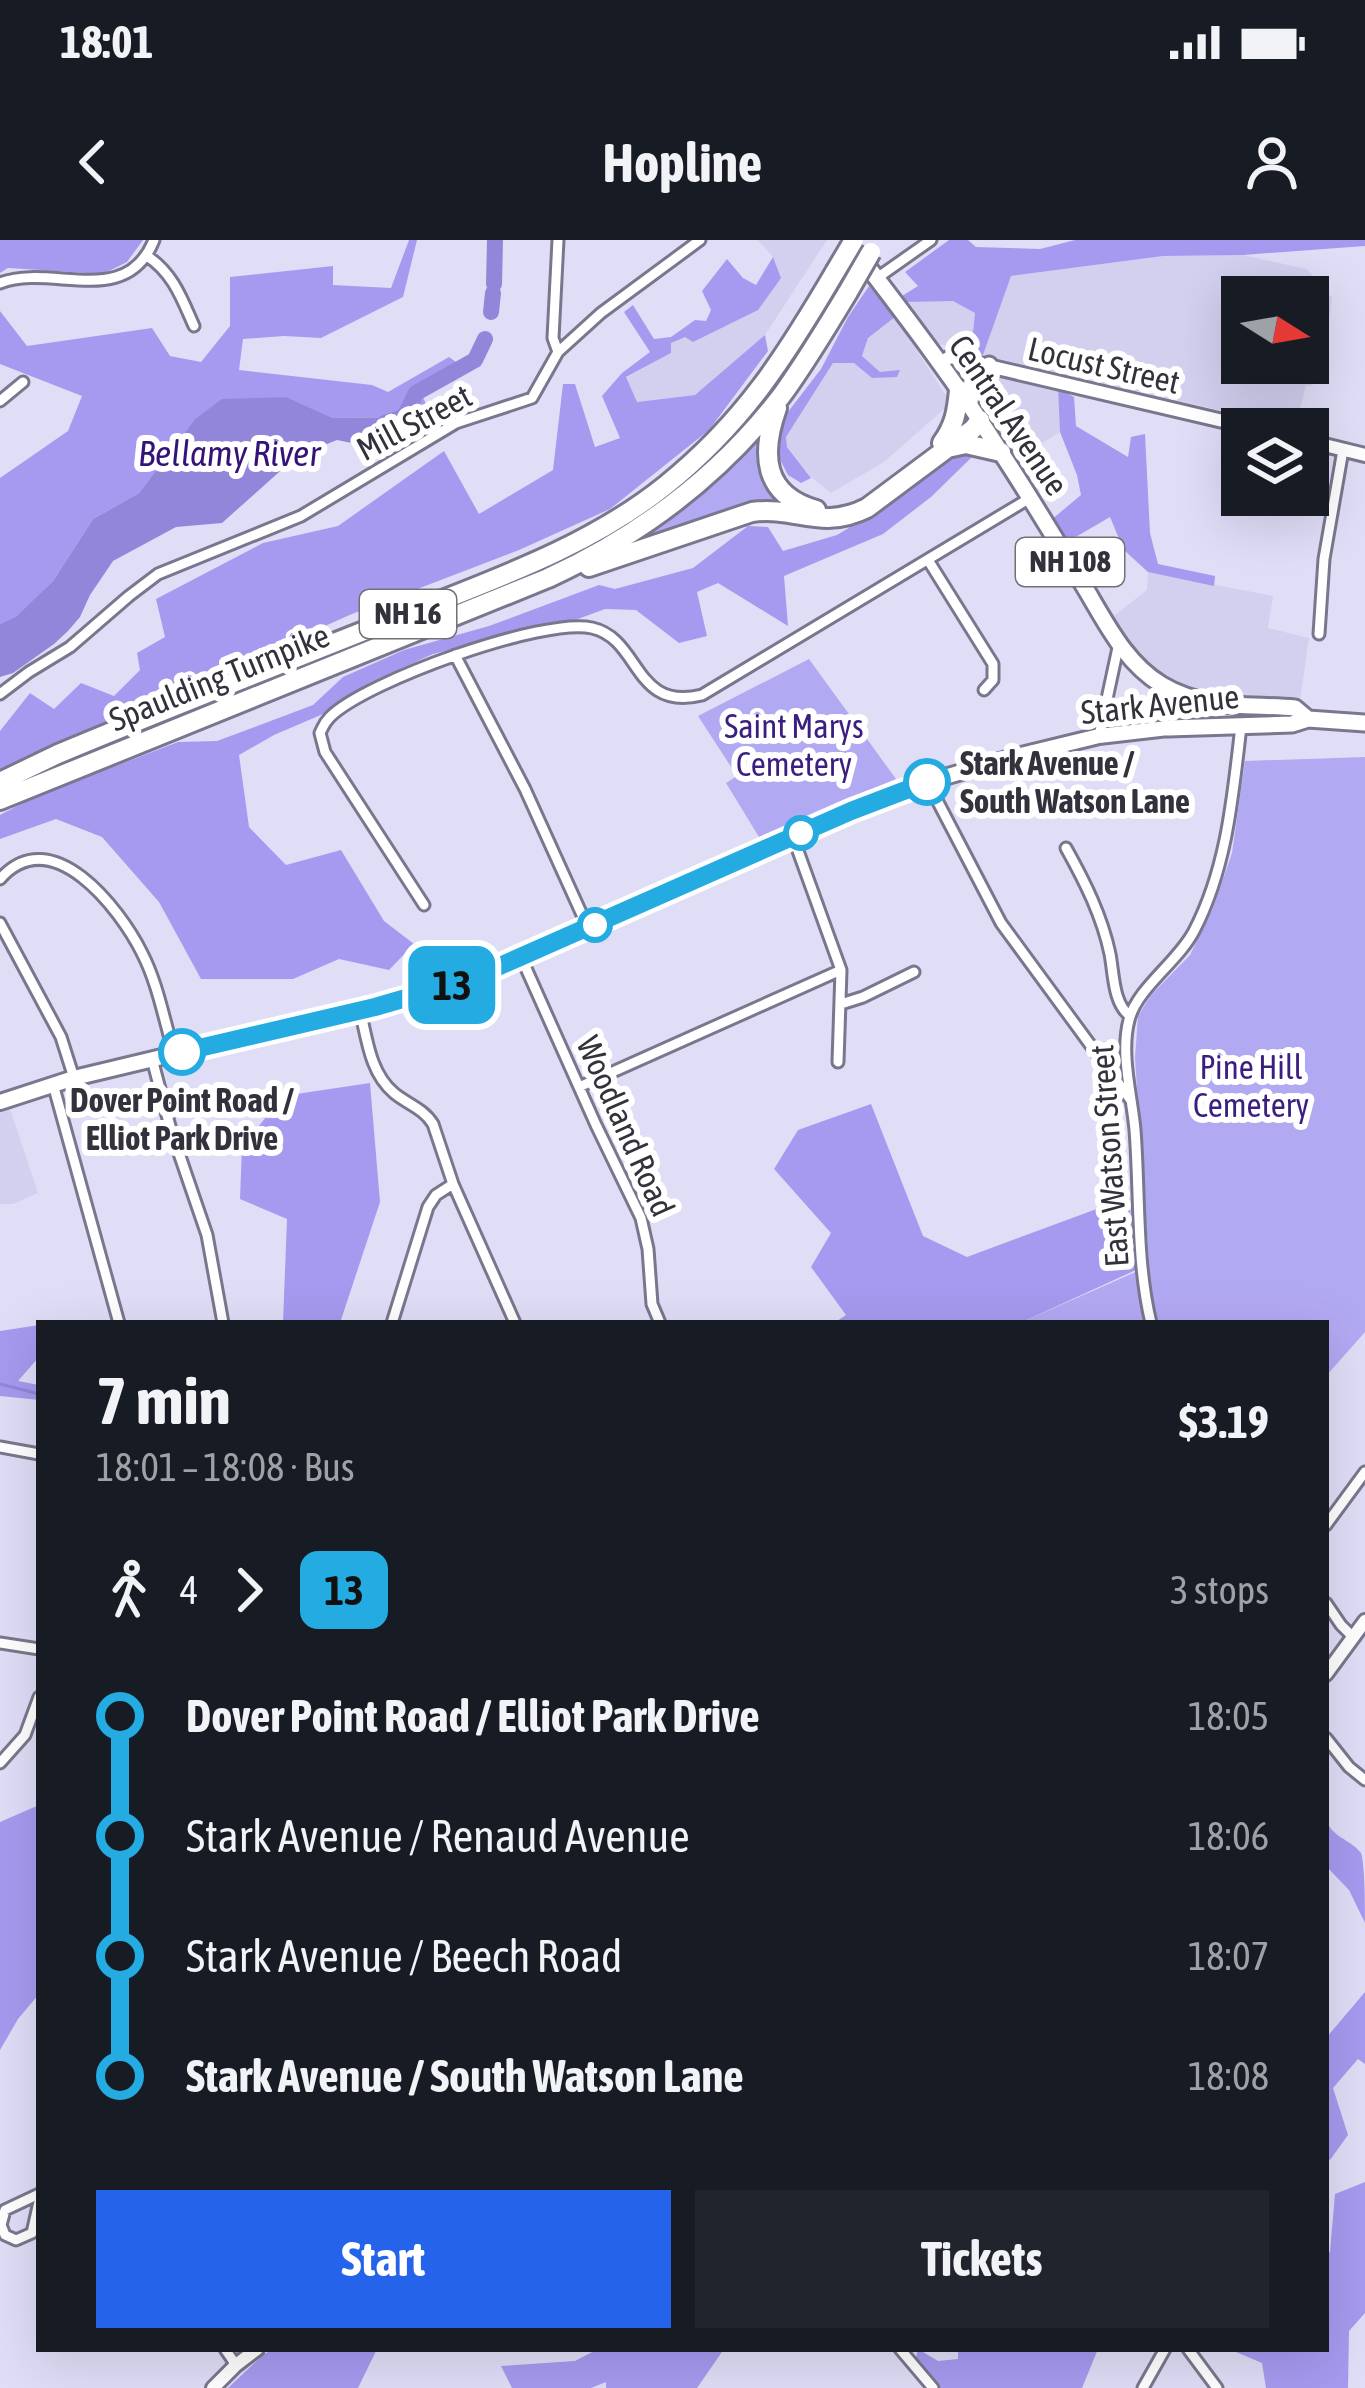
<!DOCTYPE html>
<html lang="en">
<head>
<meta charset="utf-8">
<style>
  :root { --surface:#171b24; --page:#20242c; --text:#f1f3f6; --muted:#9ea1a6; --accent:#2563eb }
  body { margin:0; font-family:"Asap Condensed",sans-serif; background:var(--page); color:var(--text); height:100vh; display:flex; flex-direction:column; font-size:45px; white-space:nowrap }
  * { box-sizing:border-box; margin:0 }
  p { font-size:39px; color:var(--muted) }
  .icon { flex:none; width:66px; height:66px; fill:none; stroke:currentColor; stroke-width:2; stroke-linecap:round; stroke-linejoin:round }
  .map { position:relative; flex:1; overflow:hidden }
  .panel { position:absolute; left:36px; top:1080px; width:1293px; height:1032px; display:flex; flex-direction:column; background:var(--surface); border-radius:0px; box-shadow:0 12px 48px #0002 }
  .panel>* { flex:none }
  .badge { padding:0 24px; border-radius:18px; font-size:42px; line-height:78px }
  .needle { width:78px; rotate:101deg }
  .tools { position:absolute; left:1221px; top:36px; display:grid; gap:24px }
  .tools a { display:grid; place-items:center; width:108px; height:108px; border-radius:0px; background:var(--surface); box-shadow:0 12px 48px #0002; font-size:60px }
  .map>.badge { position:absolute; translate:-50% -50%; box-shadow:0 0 0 6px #fff }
  .legs { display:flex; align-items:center; gap:18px; height:132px; padding:0 60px; font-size:39px }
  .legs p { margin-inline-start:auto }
  .overview { display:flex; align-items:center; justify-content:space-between; height:204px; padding:0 60px }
  h1 { font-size:66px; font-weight:700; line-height:90px }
  .primary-button { display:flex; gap:24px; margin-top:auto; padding:24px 60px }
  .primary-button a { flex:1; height:138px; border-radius:0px; background:var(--accent); color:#fff; font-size:48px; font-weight:700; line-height:138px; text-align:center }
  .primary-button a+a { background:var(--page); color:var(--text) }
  ul { padding:0 60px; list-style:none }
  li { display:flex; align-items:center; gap:42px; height:120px; font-size:45px }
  li i { display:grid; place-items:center; width:18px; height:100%; margin:0 15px; background:currentColor }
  li i::after { content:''; width:30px; height:30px; margin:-15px; border:9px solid; border-radius:50%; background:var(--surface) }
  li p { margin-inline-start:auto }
  li:first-child i { background:linear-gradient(#0000 50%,currentColor 0) }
  li:last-child i { background:linear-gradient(currentColor 50%,#0000 0) }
  .status { display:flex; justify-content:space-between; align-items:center; height:84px; padding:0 60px; background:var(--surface); direction:ltr }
  .status svg { height:33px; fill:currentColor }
  header { display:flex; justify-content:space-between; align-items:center; height:156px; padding:0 60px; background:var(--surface); font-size:54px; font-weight:700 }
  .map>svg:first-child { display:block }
</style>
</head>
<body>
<div class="status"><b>18:01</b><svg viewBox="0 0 49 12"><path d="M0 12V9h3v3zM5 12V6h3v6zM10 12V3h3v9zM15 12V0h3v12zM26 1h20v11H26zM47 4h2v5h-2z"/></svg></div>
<header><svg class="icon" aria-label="back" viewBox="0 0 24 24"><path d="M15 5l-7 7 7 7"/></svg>Hopline<svg class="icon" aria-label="person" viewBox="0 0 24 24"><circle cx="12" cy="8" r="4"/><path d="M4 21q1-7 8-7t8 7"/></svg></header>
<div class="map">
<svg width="1365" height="2148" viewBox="0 0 1365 2148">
  <rect width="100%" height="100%" fill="#e0def7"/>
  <!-- built -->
  <path fill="#d2cfef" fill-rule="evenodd" d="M 758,0 L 827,0 L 765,95 L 695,155 L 636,162 L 626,138 L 671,113 L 670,103 L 781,38 L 773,17 Z
    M 1243,15 L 1307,29 L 1332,58 L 1327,98 L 1311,146 L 1306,145 L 1295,188 L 983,115 L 1010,36 L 1163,16 ZM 1242,57 L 1308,57 L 1308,123 L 1242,123 Z
    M 953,60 L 975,73 L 971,112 L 939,104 L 907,62 Z
    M 895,77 L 951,163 L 884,222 L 831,253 L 811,237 L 787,206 L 786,197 L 833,123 L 854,123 L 880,132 L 862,116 L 868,98 Z
    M 989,133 L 1058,148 L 1060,192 L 1018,218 L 975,153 L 978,142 Z
    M 1148,332 L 1273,356 L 1268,388 L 1309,398 L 1300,460 L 1287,462 L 1219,455 L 1184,447 L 1160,434 L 1132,408 L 1111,378 L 1147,350 Z
    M 10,869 L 38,953 L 13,964 L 0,964 L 0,873 Z"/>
  <!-- green -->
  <path fill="#b2a9f3" d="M 961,193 L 866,265 C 825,289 796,262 754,266 C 716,271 665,297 628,312 L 626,308 L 697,256 L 761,194 C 765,208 763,225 771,239 C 785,265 815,279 843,273 C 870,266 935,212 961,193 Z
    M 809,419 L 896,539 L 759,597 L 726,543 L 737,536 L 698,476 Z
    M 1365,517 L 1365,1092 L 1326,1136 L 1326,1083 L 1020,1083 L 1149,1026 L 1135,818 L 1138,776 L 1151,755 L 1190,715 L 1213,668 L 1232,613 L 1245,521 Z"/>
  <!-- forest -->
  <path fill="#a69af0" d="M 0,0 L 143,0 L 127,22 L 103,34 L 8,28 L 0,33 Z
    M 409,0 L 417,0 L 403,57 L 321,98 L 284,96 L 243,99 L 239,130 L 372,145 L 388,152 L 449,117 L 463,127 L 419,150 L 434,179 L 413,193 L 403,177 L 333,178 L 285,157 L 194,180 L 139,253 L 93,279 L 53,341 L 16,378 L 0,384 L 0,238 L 68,191 L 82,156 L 0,124 L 0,71 L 27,106 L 152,88 L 170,116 L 201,122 L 230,86 L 230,37 L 333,26 L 333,45 L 391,48 Z
    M 949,0 L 968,0 L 976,7 L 1040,9 L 1075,0 L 1365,0 L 1365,6 L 1243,15 L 1163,16 L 1011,36 L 983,115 L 971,112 L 975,73 L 953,61 L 907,62 L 902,56 L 918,46 L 905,32 Z
    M 773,17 L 781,38 L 758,70 L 693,102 L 685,97 L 671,103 L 671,113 L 626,137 L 637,162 L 695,155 L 765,95 L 768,111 L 709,190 L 610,269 L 519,310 L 352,374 L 0,530 L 0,491 L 30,453 L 54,469 L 81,443 L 114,456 L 140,430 L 137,413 L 165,397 L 156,359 L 263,303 L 338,286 L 444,211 L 479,274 L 553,230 L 563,144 L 575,144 L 595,207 L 620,198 L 602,156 L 622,133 L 650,112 L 624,72 L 633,65 L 654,99 L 671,97 L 695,80 L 706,81 L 711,70 L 702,51 L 727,19 L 743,38 L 756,45 Z
    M 869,46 L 895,77 L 868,98 L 862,116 L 880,132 L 900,130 L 897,137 L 872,138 L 854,123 L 833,123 L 786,197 L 787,207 L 811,238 L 801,243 L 788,235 L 775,210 L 781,181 L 821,129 L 848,77 Z
    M 1058,148 L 1074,157 L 1076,186 L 1128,217 L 1131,197 L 1145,194 L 1150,293 L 1158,324 L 1215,336 L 1214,346 L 1148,332 L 1125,311 L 1091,330 L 1082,322 L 1120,301 L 1110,277 L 1067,302 L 1051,280 L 1081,255 L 1077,235 L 1060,192 Z
    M 953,215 L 973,216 L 931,257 L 883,294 L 784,336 L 788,386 L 718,343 L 697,352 L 707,396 L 679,403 L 636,370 L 605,369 L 578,379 L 433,414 L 371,442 L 323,474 L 274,495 L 239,515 L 249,587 L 286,625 L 341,610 L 384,681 L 414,704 L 389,730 L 339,719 L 293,739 L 201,739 L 159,662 L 102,597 L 56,579 L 0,599 L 0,575 L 34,557 L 178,502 L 217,501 L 313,465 L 343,437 L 404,410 L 489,386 L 599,345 L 615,349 L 693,328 L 748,286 L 768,287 L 783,311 L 837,295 L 908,252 Z
    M 370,843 L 380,962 L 340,1083 L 283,1083 L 287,979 L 240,959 L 242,907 L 283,856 Z
    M 871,864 L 923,996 L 967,1017 L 1129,957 L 1136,1030 L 1020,1083 L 834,1083 L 846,1075 L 811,1027 L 831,993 L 774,929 L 798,890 Z
    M 39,1085 L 39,1117 L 18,1141 L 39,1145 L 39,1160 L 0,1156 L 0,1091 Z
    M 39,1565 L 39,1754 L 18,1779 L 0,1810 L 0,1582 Z
    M 1326,1580 C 1333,1598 1350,1599 1361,1613 C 1365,1625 1365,1668 1365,1683 L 1349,1650 L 1326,1626 Z
    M 1365,1752 L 1365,1824 L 1358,1819 L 1333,1848 L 1348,1895 L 1330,1920 L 1326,1916 L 1326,1798 Z
    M 1365,1942 L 1365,2073 L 1349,2091 L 1348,2148 L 1266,2148 L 1262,2123 L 1229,2109 L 1326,2109 L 1326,2015 L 1330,2012 L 1335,1954 Z
    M 275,2109 L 377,2109 L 358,2148 L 228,2148 L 264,2114 Z
    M 598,2109 L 724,2109 L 697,2148 L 606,2148 L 606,2142 L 591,2148 L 512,2148 L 501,2126 L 575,2121 Z
    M 918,2109 L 938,2121 L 958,2119 L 958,2109 L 1098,2109 L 1082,2148 L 940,2148 L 915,2122 Z"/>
  <!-- water -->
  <path fill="#9286db" d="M 286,157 L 333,178 L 404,177 L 405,187 L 362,205 L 337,200 L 297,216 L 222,283 L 176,287 L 113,321 L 90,355 L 80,377 L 68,391 L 54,404 L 13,433 L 0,437 L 0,384 L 16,377 L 53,341 L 93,279 L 139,253 L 194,180 L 222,159 Z"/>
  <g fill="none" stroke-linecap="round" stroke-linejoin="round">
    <!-- stream -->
    <path stroke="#9286db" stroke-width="3" d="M 0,1144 L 39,1154"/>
    <!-- river -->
    <path stroke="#9286db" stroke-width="16" d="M 494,44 L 495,0
      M 491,72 L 493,53
      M 385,183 L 404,177 L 416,153 L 475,120 L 485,99"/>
    <!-- minor casing -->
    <g stroke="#79778d" stroke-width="15">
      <path id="minor" d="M 147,16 C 173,33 182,59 194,86
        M 877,38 L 931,0
        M 0,43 C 52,23 126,70 154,0
        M 558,112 L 601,73 L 700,0
        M 0,161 L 23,142
        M 928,320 L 993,424 L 993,440 L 984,450
        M 1319,394 L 1324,319 L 1343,210
        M 455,415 L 525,549 L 588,688
        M 0,454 L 29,432 L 70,407 L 129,356 L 158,334 L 301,276 L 456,183 L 532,158 L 558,112 L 553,98 L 558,0
        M 1099,496 L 1119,403
        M 927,541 L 1001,683 L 1130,859
        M 793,597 L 841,730 L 838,822
        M 1066,608 C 1085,642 1102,676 1110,714 C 1114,735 1113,763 1130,776
        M 0,639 C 52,580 120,669 142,713 C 158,744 164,780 174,813
        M 424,665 L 325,512 L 320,493 C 324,485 324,483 330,477 C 366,441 544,377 592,388 C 641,399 633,472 702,455 L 1030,258
        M 0,683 L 61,797 L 74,838
        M 521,717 L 596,885 L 641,978 L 648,1009 L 652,1064 L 660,1083
        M 841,764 L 863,757 L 914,732
        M 360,770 C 367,799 370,833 394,853 C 407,864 423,868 433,884 L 453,944 L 515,1083
        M 152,819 L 171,890 L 207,995 L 223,1083
        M 53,844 L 119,1083
        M 579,847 L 841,730
        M 392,1083 L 428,967 L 436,955 L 453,944
        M 1151,1083 C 1136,1021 1140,954 1135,890 C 1132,856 1120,814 1129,780 C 1137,748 1178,722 1194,691 C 1227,628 1233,555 1241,486
        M 0,1207 L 39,1214
        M 1326,1285 L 1365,1232
        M 1326,1363 L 1341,1385 L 1353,1397
        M 0,1403 L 39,1409
        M 1326,1498 L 1349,1527 L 1365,1540
        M 0,1523 L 25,1495 L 39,1457
        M 39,1954 L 5,1970 L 1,1985 L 5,1995 L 16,2000 L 32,1993 L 39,1962
        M 225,2109 L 236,2125
        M 900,2109 L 933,2148
        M 1188,2109 L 1217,2148
        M 1143,2148 L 1165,2109"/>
    </g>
    <!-- tertiary casing -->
    <g stroke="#79778d" stroke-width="18">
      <path id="tertiary" d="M 940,123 L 950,117 L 1257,189
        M 1308,201 L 1365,215
        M 1326,1434 L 1365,1381
        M 213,2148 L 236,2125 L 257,2109"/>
    </g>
    <!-- secondary casing -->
    <g stroke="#79778d" stroke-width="20">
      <path id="secondary" d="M 0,862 L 74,838 L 438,751 L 910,547 L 1017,516 L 1099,496 L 1168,488"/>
    </g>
    <!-- primary casing -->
    <g stroke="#79778d" stroke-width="21">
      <path id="primary" d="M 858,14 C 908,79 958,145 1002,214 C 1029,255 1054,297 1079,338 C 1103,376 1122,421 1162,445 C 1204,470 1249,464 1295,468 L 1308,479 L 1365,483
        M 970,163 L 972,140 L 989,125
        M 1168,488 L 1292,484 L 1308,479"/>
    </g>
    <!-- motorway casing -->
    <g stroke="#79778d" stroke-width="24">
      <path id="motorway" d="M 777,168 C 761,213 762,255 816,270
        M 942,203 C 955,185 957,171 959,150
        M 952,207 L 966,204 L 1001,212
        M 589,327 L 752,272 C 797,266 821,291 867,268 L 973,189 L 980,180
        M 0,542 L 58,514 C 170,467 284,423 397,378 C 489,341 588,308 666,245 C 744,182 785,117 835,32
        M 0,560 L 548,338 C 639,296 720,236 782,155 C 806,122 827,87 848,52"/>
    </g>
    <!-- minor -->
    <use href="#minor" stroke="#fff" stroke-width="9"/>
    <!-- tertiary -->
    <use href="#tertiary" stroke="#fff" stroke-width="12"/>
    <!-- secondary -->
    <use href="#secondary" stroke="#fff" stroke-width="14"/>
    <!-- primary -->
    <use href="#primary" stroke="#fff" stroke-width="15"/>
    <!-- motorway -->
    <use href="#motorway" stroke="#fff" stroke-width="18"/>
    <!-- motorway-bridge casing -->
    <g stroke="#79778d" stroke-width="24" stroke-linecap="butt">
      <path id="motorway-bridge" d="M 835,32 L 854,0
        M 848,52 L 871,12"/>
    </g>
    <!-- motorway-bridge -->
    <use href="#motorway-bridge" stroke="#fff" stroke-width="18"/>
  </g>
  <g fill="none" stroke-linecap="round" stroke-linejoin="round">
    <!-- line-1 casing -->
    <g stroke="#fff" stroke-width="27">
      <path id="line-1" d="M 182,812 L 375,767 L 468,740 L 851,571 L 927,542"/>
    </g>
    <!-- line-1 -->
    <use href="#line-1" stroke="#24abe2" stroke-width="18"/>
  </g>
  <!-- markers -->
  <g fill="#fff" stroke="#24abe2" stroke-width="6">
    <circle cx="927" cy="542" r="21"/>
    <circle cx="801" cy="593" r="15"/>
    <circle cx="595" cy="685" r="15"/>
    <circle cx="182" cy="812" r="21"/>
  </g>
  <g text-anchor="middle" stroke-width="12" stroke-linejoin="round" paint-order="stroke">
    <!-- shield labels -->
    <g fill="#fff" stroke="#707076" stroke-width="3">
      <rect x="1016" y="298" width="108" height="48" rx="9"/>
      <rect x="360" y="350" width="96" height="48" rx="9"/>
    </g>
    <g font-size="30" font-weight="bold" fill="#33323c">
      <text x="1070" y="332">NH 108</text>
      <text x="408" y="384">NH 16</text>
    </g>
    <!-- street labels -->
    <g font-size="33" fill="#33323c" stroke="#fff">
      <text transform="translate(1104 125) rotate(13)" y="12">Locust Street</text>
      <text transform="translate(1009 175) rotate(56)" y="12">Central Avenue</text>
      <text transform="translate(414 182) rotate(-28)" y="12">Mill Street</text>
      <text transform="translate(219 437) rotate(-22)" y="12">Spaulding Turnpike</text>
      <text transform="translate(1160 464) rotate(-6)" y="12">Stark Avenue</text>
      <text transform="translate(626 886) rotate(66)" y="12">Woodland Road</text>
      <text transform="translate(1109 916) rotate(-94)" y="12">East Watson Street</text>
    </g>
    <!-- park labels -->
    <g font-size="33" fill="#3b1e81" stroke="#fff">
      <text x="794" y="498">Saint Marys<tspan x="794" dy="38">Cemetery</tspan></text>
      <text x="1251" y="839">Pine Hill<tspan x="1251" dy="38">Cemetery</tspan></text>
    </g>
    <!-- stop labels -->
    <g font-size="33" font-weight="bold" fill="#33323c" stroke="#fff" text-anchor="start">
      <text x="960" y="535">Stark Avenue /<tspan x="960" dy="38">South Watson Lane</tspan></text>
      <text x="182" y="872" text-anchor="middle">Dover Point Road /<tspan x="182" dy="38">Elliot Park Drive</tspan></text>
    </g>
    <!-- water labels -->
    <g font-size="36" font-style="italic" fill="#341377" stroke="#fff">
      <text x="229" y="226">Bellamy River</text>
    </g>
  </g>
</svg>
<div class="tools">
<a><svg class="needle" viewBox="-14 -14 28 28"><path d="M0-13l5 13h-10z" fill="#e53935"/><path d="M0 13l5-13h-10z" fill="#9ea1a6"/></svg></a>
<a><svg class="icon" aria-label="layers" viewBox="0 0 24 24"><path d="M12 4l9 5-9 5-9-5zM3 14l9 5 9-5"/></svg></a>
</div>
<b class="badge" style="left:452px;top:745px;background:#24abe2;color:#111">13</b>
<section class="panel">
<div class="overview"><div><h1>7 min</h1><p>18:01 – 18:08 · Bus</p></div><b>$3.19</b></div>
<div class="legs"><svg class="icon" aria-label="walk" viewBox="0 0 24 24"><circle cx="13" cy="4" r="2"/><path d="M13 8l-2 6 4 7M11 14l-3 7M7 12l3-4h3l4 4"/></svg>4<svg class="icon" aria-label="forward" viewBox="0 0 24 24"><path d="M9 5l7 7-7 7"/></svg><b class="badge" style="background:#24abe2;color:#111">13</b><p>3 stops</p></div>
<ul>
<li><i style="color:#24abe2"></i><b>Dover Point Road / Elliot Park Drive</b><p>18:05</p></li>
<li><i style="color:#24abe2"></i><span>Stark Avenue / Renaud Avenue</span><p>18:06</p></li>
<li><i style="color:#24abe2"></i><span>Stark Avenue / Beech Road</span><p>18:07</p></li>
<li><i style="color:#24abe2"></i><b>Stark Avenue / South Watson Lane</b><p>18:08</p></li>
</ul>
<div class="primary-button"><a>Start</a><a>Tickets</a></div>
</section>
</div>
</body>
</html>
